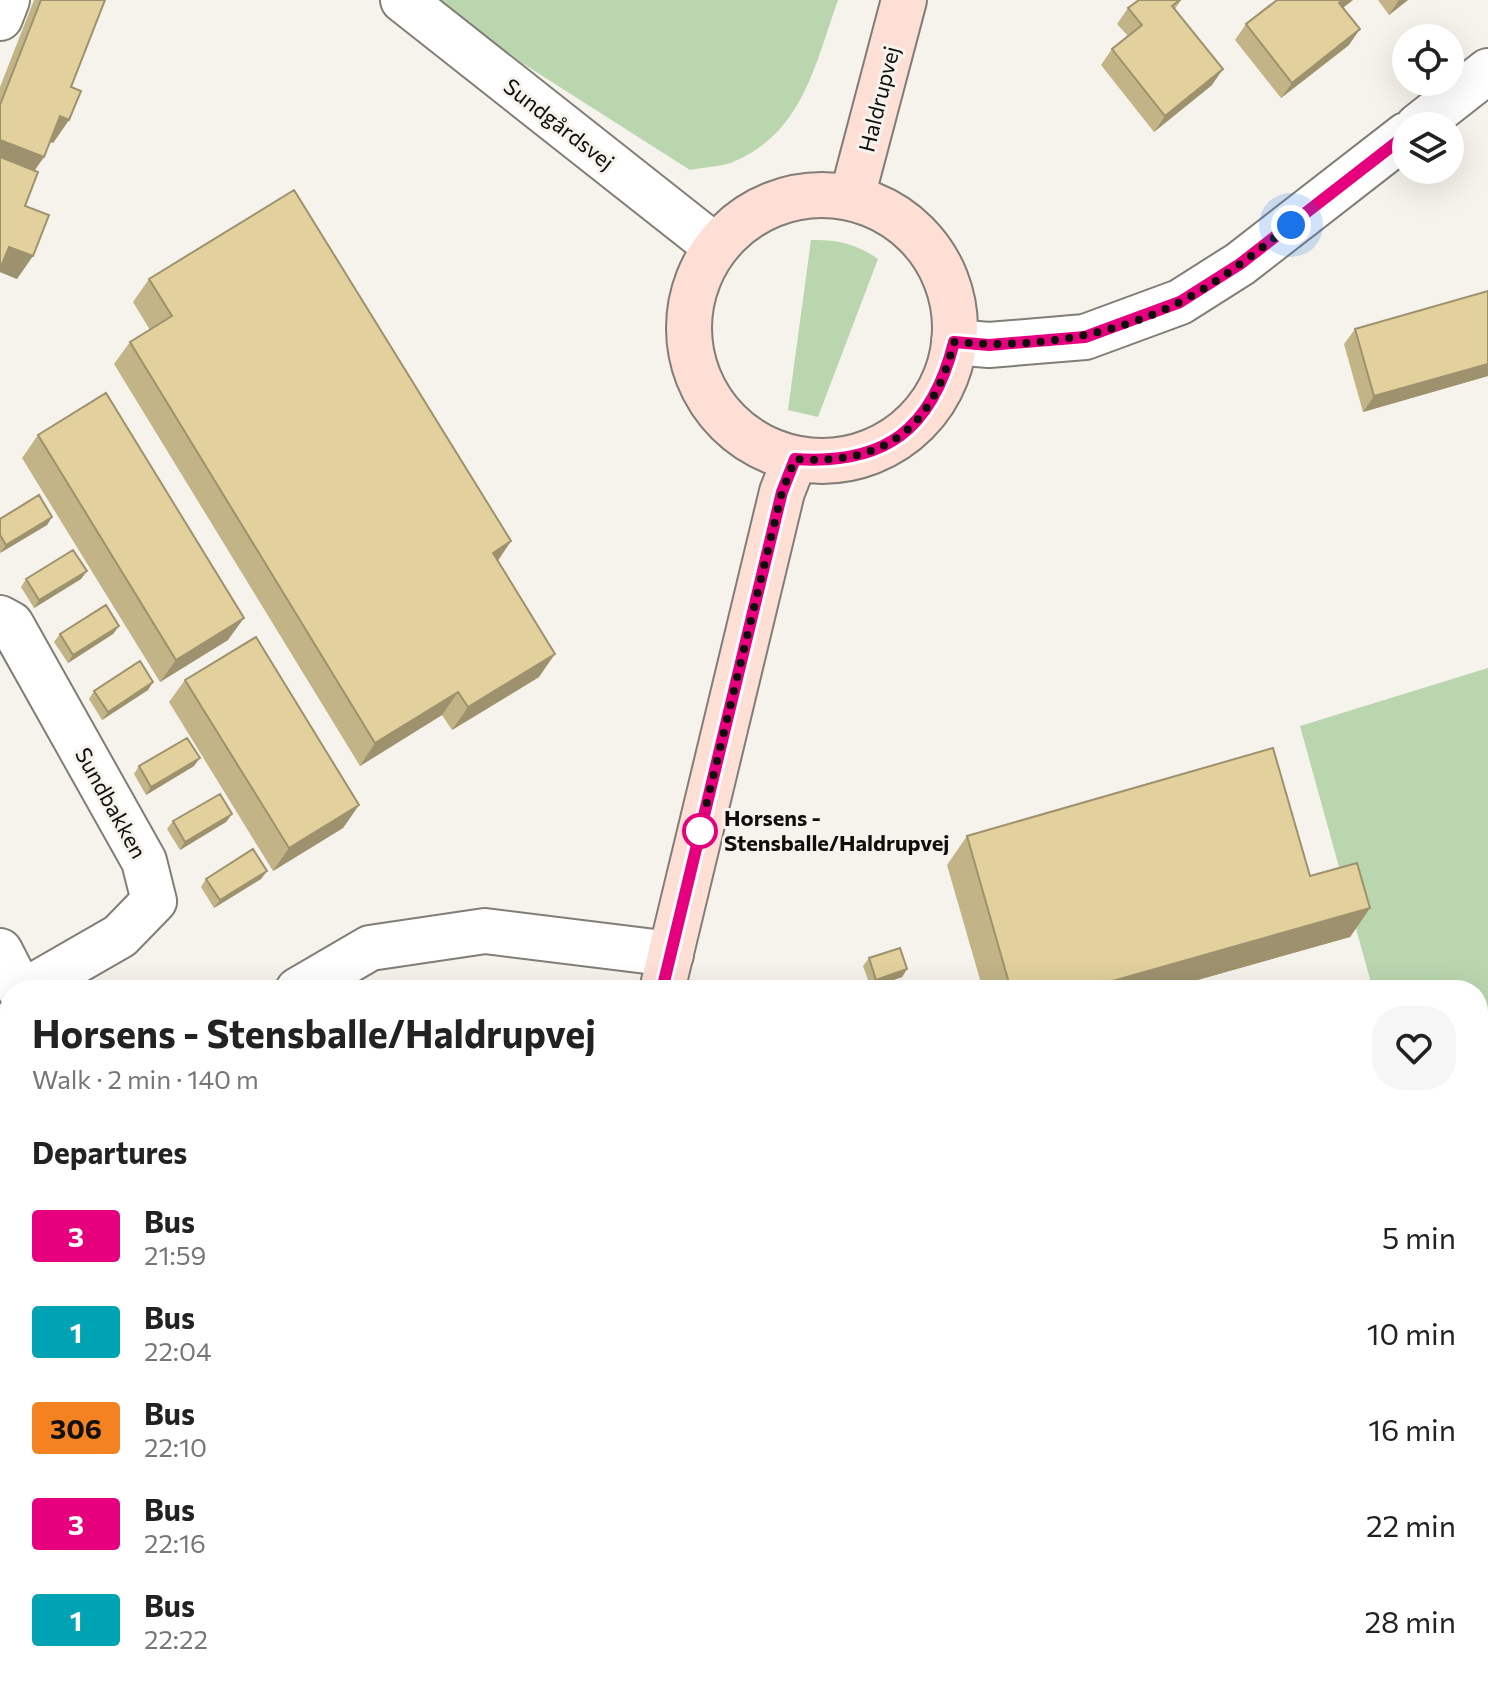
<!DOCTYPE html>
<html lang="en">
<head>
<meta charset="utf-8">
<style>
  :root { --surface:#fff; --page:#f6f6f6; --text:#222; --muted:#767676 }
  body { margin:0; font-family:Commissioner,sans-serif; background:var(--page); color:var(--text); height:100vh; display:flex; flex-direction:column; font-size:30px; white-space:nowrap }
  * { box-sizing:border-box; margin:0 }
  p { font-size:26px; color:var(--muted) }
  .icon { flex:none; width:44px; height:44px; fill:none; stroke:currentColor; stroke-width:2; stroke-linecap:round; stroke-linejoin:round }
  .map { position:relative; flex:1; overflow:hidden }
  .drawer { position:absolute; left:0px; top:980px; width:1488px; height:704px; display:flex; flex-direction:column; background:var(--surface); border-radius:32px 32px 0 0; box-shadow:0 8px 32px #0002 }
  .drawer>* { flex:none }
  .badge { padding:0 16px; border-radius:6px; font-size:28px; line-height:52px }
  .tools { position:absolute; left:1392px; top:24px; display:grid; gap:16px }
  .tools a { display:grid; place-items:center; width:72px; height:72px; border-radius:50%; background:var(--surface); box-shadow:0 8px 32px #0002; font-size:40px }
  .you { position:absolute; width:40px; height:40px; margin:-20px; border:6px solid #fff; border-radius:50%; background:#1a73e8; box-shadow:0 0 0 12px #1a73e833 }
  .map>.badge { position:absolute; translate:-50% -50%; box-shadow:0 0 0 4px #fff }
  h2 { padding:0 32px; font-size:30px; line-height:72px }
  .round { display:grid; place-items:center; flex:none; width:84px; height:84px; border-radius:32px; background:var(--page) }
  .head { display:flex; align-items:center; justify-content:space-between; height:136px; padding:0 32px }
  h1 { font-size:38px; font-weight:700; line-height:60px }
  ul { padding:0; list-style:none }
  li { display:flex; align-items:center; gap:24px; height:96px; padding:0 32px }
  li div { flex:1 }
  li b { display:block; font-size:30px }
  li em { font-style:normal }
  li .badge { min-width:88px; font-weight:700; text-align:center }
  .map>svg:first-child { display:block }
</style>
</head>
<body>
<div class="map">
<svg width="1488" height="1684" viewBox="0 0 1488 1684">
  <rect width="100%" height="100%" fill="#f5f3eb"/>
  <!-- green -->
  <path fill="#bad6af" d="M 441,0 L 838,0 C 815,64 803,133 733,162 C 720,167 704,167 690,170 L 522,63 Z
    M 811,240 C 837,239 857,244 878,259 L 818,417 L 788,410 Z
    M 1488,668 L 1488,1402 L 1478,1366 L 1478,990 L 1373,990 L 1300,726 Z"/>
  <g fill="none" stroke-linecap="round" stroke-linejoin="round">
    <!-- minor casing -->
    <g stroke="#807e77" stroke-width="48">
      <path id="minor" d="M 0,18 L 7,0
        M 0,618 L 11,624 L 144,861 L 154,901 L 120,936 L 26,990
        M 0,951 L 20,990
        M 298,990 L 370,948 L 485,931 L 671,954
        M 0,1209 L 10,1201
        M 0,1489 L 10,1505
        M 79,1674 L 79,1684
        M 1131,1684 L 1153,1674"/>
    </g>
    <!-- tertiary casing -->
    <g stroke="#807e77" stroke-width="48">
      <path id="tertiary" d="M 403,0 L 716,247
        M 1418,126 L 1488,71
        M 954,342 L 989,345 L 1085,337 L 1180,302 L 1240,264 L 1406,135"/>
    </g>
    <!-- secondary casing -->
    <g stroke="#807e77" stroke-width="48">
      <path id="secondary" d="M689 328a133 133 0 1 1 266 0a133 133 0 1 1-266 0Z
        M 852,197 L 904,0
        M 662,990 L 782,492 L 795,459
        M 496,1684 L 499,1674"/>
    </g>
    <!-- minor -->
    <use href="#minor" stroke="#fff" stroke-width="44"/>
    <!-- tertiary -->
    <use href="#tertiary" stroke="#fff" stroke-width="44"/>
    <!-- secondary -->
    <use href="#secondary" stroke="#fedfd6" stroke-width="44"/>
  </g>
  <!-- wall -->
  <path fill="#c2b487" d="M 34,0 L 105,0 L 71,87 L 69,120 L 53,143 L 50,142 L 44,157 L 34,170 L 25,206 L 17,279 L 0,272 L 0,87 Z
    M 1139,0 L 1181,0 L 1175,9 L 1212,85 L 1154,132 L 1101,65 L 1112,49 L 1128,36 L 1117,24 L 1128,8 Z
    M 1353,0 L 1343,8 L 1349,45 L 1281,98 L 1235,40 L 1246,24 Z
    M 1378,0 L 1408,0 L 1389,15 Z
    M 149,279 L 511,541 L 498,561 L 539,677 L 452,730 L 442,715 L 360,766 L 114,364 L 130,342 L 150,330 L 133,302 Z
    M 1488,291 L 1488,376 L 1363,412 L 1344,344 L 1355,329 Z
    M 38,435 L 228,640 L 160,682 L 22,458 Z
    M 52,517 L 47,525 L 0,553 L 0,519 Z
    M 87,571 L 81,579 L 34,608 L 21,587 L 26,579 Z
    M 119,626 L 113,634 L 68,663 L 54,642 L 60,634 Z
    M 185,680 L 359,805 L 343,828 L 273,871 L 169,702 Z
    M 153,682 L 148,690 L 102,720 L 89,699 L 94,691 Z
    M 139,766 L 194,766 L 146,795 L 134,774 Z
    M 232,814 L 226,822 L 180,850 L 167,829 L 173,821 Z
    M 967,836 L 1310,876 L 1370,908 L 1350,937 L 1162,990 L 983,990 L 947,865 Z
    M 267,871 L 261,879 L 214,908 L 201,887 L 206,879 Z
    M 869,958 L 907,969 L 902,977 L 871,988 L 863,966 Z
    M 0,1379 L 10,1407 L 0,1414 Z
    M 253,1674 L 279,1674 L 314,1684 L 246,1684 Z
    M 1259,1674 L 1388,1674 L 1391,1684 L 1263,1684 Z"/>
  <!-- shaded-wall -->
  <path fill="#9e926e" d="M 1343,0 L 1353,0 L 1328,19 L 1339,3 Z
    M 1399,0 L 1408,0 L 1389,15 Z
    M 1360,29 L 1349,45 L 1281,98 L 1292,83 Z
    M 1223,69 L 1212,85 L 1154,132 L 1165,116 Z
    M 60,116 L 69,120 L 53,143 L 44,139 Z
    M 0,140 L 44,157 L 28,180 L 0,169 Z
    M 9,247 L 33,256 L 17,279 L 0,272 L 0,259 Z
    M 1488,364 L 1488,376 L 1363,412 L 1374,396 Z
    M 52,517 L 47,525 L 0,553 L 6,545 Z
    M 511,541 L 495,564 L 493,553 Z
    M 87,571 L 81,579 L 34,608 L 39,600 Z
    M 244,618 L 228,640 L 160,682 L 176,660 Z
    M 119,626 L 113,634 L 68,663 L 73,655 Z
    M 555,654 L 539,677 L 452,730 L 468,707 Z
    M 153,682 L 148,690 L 102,720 L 108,712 Z
    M 458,692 L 442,715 L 360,766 L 375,743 Z
    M 200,758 L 194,766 L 146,795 L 151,787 Z
    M 359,805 L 343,828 L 273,871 L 289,848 Z
    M 232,814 L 226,822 L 180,850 L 185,842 Z
    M 267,871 L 261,879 L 214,908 L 220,900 Z
    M 1370,908 L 1350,937 L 1162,990 L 1081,990 Z
    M 907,969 L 902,977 L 871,988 L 876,980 Z
    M 10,1079 L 10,1084 L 0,1089 L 0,1083 Z
    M 10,1403 L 10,1407 L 0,1414 L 6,1405 Z
    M 10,1554 L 10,1555 L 0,1570 L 0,1562 Z"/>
  <!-- building -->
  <path fill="#e2d19d" stroke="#9e926e" stroke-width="2" d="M 41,0 L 105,0 L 71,87 L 81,91 L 69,120 L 60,116 L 44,157 L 0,140 L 0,105 Z
    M 1139,0 L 1180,0 L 1172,6 L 1223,69 L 1165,116 L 1112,49 L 1142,25 L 1128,8 Z
    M 1277,0 L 1343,0 L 1339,3 L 1360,29 L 1292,83 L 1246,24 Z
    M 0,157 L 38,172 L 25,206 L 49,215 L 33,256 L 9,247 L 0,269 Z
    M 294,190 L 511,541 L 493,553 L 555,654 L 468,707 L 458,692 L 375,743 L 130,342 L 172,316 L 149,279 Z
    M 1488,291 L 1488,364 L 1374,396 L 1355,329 Z
    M 106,393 L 244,618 L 176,660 L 38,435 Z
    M 39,495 L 52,517 L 6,545 L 0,535 L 0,519 Z
    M 73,550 L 87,571 L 39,600 L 26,579 Z
    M 106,605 L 119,626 L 73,655 L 60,634 Z
    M 256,637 L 359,805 L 289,848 L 185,680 Z
    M 140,661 L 153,682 L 108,712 L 94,691 Z
    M 187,738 L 200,758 L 151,787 L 139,766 Z
    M 1273,748 L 1310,876 L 1357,863 L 1370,908 L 1081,990 L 1011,990 L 967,836 Z
    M 220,794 L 232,814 L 185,842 L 173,821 Z
    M 253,849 L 267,871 L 220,900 L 206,879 Z
    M 900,948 L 907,969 L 876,980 L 869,958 Z
    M 10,1052 L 10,1079 L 0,1083 L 0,1057 Z
    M 10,1373 L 10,1403 L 6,1405 L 0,1397 L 0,1379 Z
    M 0,1537 L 10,1550 L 10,1554 L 0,1562 Z
    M 0,1626 L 10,1664 L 10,1674 L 13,1674 L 15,1684 L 0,1684 Z
    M 255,1674 L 279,1674 L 314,1684 L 252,1684 Z
    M 1275,1674 L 1388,1674 L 1391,1684 L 1279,1684 Z"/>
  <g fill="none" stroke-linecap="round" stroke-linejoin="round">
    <!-- line casing -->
    <g stroke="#fff" stroke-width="18">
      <path id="line" d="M 662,990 L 782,492 L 795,459 C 885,465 932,430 954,342 L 989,345 L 1085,337 L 1180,302 L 1240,264 L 1406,135"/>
    </g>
    <!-- line -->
    <use href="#line" stroke="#e6007e" stroke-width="12"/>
    <!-- walk -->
    <path stroke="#0f0e0c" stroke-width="8" stroke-dasharray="0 14.4" d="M 700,831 L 782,492 L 795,459 C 885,465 932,430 954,342 C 1030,349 1112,337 1180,302 C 1220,282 1256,252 1291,225"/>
  </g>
  <!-- markers -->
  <circle fill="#fff" stroke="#e6007e" stroke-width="4" cx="700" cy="831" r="16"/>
  <g text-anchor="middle" stroke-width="6" stroke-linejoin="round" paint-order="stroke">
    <!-- street labels -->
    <g font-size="22" fill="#0f0e0c" stroke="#f5f3eb">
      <text transform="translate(879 99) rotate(-76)" y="8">Haldrupvej</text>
      <text transform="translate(559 124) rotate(38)" y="8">Sundgårdsvej</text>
      <text transform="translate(111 803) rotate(61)" y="8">Sundbakken</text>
    </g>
    <!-- stop labels -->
    <g font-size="22" font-weight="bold" fill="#0f0e0c" stroke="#f5f3eb" text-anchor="start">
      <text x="724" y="826">Horsens -<tspan x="724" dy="25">Stensballe/Haldrupvej</tspan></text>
    </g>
  </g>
</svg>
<div class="tools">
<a><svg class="icon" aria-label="locate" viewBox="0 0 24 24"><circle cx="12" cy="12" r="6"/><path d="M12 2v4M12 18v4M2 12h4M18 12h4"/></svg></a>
<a><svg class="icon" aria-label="layers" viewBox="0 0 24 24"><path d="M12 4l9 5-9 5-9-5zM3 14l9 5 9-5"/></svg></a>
</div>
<div class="you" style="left:1291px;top:225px"></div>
<section class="drawer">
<div class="head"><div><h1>Horsens - Stensballe/Haldrupvej</h1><p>Walk · 2 min · 140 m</p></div><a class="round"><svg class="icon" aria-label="heart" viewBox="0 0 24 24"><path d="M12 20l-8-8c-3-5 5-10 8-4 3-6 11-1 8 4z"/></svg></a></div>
<h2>Departures</h2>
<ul>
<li><span class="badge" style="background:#e6007e;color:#fff">3</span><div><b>Bus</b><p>21:59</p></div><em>5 min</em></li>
<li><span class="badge" style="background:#00a3b4;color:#fff">1</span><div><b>Bus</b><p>22:04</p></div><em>10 min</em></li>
<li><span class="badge" style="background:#f58220;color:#111">306</span><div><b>Bus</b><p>22:10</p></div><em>16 min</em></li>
<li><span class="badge" style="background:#e6007e;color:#fff">3</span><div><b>Bus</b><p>22:16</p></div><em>22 min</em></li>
<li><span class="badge" style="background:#00a3b4;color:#fff">1</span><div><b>Bus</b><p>22:22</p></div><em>28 min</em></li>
</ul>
</section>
</div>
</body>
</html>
